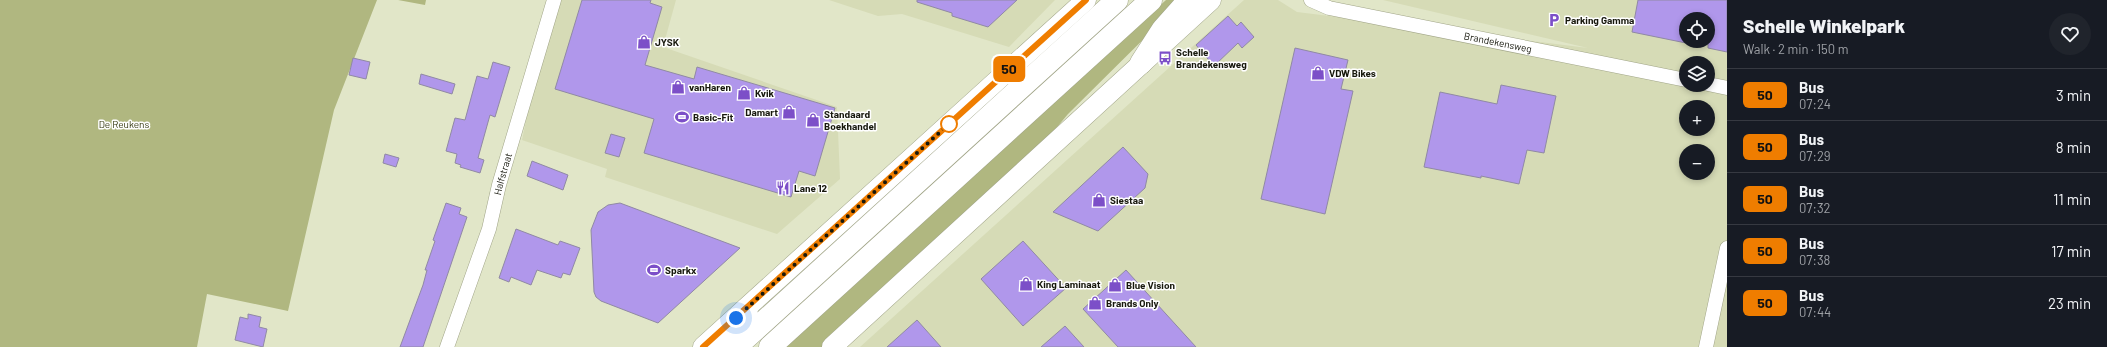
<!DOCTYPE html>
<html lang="en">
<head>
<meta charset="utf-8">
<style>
  :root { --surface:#171b24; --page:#20242c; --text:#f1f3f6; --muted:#9ea1a6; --line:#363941 }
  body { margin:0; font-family:Barlow,sans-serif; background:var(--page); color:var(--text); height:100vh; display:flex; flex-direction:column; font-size:15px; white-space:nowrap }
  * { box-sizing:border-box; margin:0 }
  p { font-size:13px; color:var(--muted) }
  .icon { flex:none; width:22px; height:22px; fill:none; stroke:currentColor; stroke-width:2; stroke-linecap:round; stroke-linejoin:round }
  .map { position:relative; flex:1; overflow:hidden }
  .panel { display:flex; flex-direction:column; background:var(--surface); width:380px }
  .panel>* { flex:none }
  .badge { padding:0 8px; border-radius:6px; font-size:14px; line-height:26px }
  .buttons { position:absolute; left:1679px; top:12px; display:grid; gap:8px }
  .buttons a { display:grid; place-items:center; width:36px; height:36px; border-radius:50%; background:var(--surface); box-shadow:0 2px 6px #0003; font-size:20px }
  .you { position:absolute; width:20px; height:20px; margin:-10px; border:3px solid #fff; border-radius:50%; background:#1a73e8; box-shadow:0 0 0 6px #1a73e833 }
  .map>.badge { position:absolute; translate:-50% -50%; box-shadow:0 0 0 2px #fff }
  .round { display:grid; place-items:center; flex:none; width:42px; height:42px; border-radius:21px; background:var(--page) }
  .overview { display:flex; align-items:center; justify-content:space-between; height:68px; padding:0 16px }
  h1 { font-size:19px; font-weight:800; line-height:30px }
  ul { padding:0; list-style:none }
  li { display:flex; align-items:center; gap:12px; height:52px; padding:0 16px; border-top:1px solid var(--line) }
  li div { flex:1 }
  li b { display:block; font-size:15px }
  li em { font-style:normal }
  li .badge { min-width:44px; font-weight:700; text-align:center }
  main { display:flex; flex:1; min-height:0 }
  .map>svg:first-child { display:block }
</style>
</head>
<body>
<main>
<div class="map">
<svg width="1727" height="347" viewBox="0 0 1727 347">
  <rect width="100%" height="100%" fill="#e1e6c8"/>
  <!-- built -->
  <path fill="#d6dbb6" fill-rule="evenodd" d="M 551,0 L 676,0 L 663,47 L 837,107 L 840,179 L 777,234 L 605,177 L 607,169 L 522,140 Z
    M 829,0 L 1055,0 L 1009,47 L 902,14 L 878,16 Z
    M 1244,0 L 1278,0 L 1297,12 L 1588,48 L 1383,0 L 1727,0 L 1727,347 L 860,347 ZM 1686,19 L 1708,19 L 1708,41 L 1686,41 ZM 1686,63 L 1708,63 L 1708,85 L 1686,85 ZM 1686,107 L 1708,107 L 1708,129 L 1686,129 ZM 1686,151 L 1708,151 L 1708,173 L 1686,173 Z"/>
  <!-- green -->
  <path fill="#b0b780" d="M 0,0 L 377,0 L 334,110 L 288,311 L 207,294 L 197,347 L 0,347 Z
    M 398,0 L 426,0 L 425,5 Z
    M 1166,0 L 1183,0 L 1068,114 L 1031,158 L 822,347 L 784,347 Z"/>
  <!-- building -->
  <path fill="#b097eb" stroke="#9089a4" d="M 582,0 L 651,0 L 650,3 L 662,7 L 645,65 L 694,79 L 697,67 L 835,108 L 815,176 L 799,171 L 791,197 L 644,153 L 654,119 L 555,89 Z
    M 917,0 L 1017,0 L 988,27 L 952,16 L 952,13 L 917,2 Z
    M 1638,0 L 1727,0 L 1727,52 L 1708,48 L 1708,19 L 1686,19 L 1686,43 L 1632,32 Z
    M 1228,16 L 1237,26 L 1241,22 L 1254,37 L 1242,48 L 1238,43 L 1214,66 L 1196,45 Z
    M 1295,48 L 1348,60 L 1341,89 L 1353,91 L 1325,214 L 1261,199 Z
    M 353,58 L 370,62 L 366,79 L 349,75 Z
    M 493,62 L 510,67 L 495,117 L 490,115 L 478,158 L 484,160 L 480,173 L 460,167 L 461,165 L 455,163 L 457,154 L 446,151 L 455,118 L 465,120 L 477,76 L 488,79 Z
    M 421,74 L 455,84 L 452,94 L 419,84 Z
    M 1501,85 L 1556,96 L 1544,153 L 1527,150 L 1519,184 L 1481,176 L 1481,178 L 1424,167 L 1440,92 L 1497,104 Z
    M 611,134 L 625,138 L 619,157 L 605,153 Z
    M 1123,147 L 1148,174 L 1145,188 L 1098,231 L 1053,212 Z
    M 385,154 L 399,158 L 396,167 L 383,163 Z
    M 532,161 L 568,175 L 563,190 L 527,176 Z
    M 446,203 L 461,208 L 459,214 L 467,217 L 423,347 L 400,347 L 423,285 L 427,270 L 425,270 L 435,241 L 433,240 Z
    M 620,203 L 740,248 L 658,323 L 601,301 L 596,297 L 594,292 L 591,230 L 598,212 L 608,205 Z
    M 516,229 L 558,245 L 560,241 L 580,248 L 570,275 L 563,273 L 561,278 L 537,270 L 531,285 L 511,277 L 509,282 L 499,278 Z
    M 1023,241 L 1066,288 L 1023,326 L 981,279 Z
    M 1126,270 L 1196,347 L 1118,347 L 1083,309 Z
    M 248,314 L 261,317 L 259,327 L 267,329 L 263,347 L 235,340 L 240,317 L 248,319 Z
    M 917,320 L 941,347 L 887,347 Z
    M 1065,326 L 1084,347 L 1041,347 Z"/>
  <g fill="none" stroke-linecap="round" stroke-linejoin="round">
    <!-- minor casing -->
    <g stroke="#a1a588" stroke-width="15">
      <g id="minor">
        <path id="s1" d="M 1311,0 L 1329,8 L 1686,80"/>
        <path d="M 1708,84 L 1727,88"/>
        <path id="s2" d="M 447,347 L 489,229 L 499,185 L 554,0"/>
        <path d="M 1706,347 L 1727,248"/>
      </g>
    </g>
    <!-- secondary casing -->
    <g stroke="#a1a588" stroke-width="21">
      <path id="secondary" d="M 703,347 L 1086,0
        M 832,347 L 1211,0"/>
    </g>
    <!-- motorway casing -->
    <g stroke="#a1a588" stroke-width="23">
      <path id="motorway" d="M 1141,63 L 1163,29 L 1189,0
        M 716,347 L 747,309
        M 736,347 L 1117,0
        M 770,347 L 1151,0"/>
    </g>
    <!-- minor -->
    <use href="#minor" stroke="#fff" stroke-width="14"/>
    <!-- secondary -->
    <use href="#secondary" stroke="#fff" stroke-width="20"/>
    <!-- motorway -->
    <use href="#motorway" stroke="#fff" stroke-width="22"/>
  </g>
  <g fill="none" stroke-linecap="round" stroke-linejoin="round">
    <!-- line casing -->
    <g stroke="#fff" stroke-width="9">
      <path id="line" d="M 703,347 L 1086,0"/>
    </g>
    <!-- line -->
    <use href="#line" stroke="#ef7d00" stroke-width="6"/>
    <!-- walk -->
    <path stroke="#17180d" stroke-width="4" stroke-dasharray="0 7.2" d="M 736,318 L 950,123 L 949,124"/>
  </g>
  <!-- icons -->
  <defs>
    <g id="parking-bare" transform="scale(1.08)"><path d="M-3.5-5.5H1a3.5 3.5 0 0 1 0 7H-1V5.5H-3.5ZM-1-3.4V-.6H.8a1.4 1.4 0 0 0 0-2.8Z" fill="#7c4fc8" stroke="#fff" stroke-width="2.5" paint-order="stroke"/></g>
    <g id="shop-bare" transform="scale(1.08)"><path d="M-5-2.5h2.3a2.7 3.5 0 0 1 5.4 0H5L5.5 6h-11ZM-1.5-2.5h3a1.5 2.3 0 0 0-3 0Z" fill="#7c4fc8" stroke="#fff" stroke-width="2.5" paint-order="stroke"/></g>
    <g id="bus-bare" transform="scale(1.08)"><path d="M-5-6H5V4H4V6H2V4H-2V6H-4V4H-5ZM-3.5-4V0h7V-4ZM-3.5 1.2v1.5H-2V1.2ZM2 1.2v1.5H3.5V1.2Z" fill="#7c4fc8" stroke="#fff" stroke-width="2.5" paint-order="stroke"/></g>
    <g id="stadium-bare" transform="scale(1.08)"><path d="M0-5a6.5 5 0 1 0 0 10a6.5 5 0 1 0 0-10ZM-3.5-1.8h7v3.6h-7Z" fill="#7c4fc8" stroke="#fff" stroke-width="2.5" paint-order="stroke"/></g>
    <g id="restaurant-bare" transform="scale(1.08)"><path d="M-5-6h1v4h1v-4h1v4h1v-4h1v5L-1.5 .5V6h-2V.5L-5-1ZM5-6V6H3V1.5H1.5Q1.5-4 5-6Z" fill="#7c4fc8" stroke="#fff" stroke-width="2.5" paint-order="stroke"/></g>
  </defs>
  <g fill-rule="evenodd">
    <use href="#parking-bare" x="1554" y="20"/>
    <use href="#shop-bare" x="644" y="42"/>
    <use href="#bus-bare" x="1165" y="58"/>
    <use href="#shop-bare" x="1318" y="73"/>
    <use href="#shop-bare" x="678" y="87"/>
    <use href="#shop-bare" x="744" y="93"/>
    <use href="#shop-bare" x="789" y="112"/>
    <use href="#stadium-bare" x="682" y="117"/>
    <use href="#shop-bare" x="813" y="120"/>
    <use href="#restaurant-bare" x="783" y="188"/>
    <use href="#shop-bare" x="1099" y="200"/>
    <use href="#stadium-bare" x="654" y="270"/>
    <use href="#shop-bare" x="1026" y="284"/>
    <use href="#shop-bare" x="1115" y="285"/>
    <use href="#shop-bare" x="1095" y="303"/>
  </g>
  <!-- markers -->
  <circle fill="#fff" stroke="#ef7d00" stroke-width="2" cx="949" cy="124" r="8"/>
  <g text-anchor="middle" stroke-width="3" stroke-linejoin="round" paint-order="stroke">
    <!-- poi labels -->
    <g font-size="10" font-weight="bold" fill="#17180d" stroke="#fff" text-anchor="start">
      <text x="1565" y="24">Parking Gamma</text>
      <text x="655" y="46">JYSK</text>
      <text x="1176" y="56">Schelle<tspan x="1176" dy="12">Brandekensweg</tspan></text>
      <text x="1329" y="77">VDW Bikes</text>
      <text x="689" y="91">vanHaren</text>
      <text x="755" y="97">Kvik</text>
      <text x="778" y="116" text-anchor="end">Damart</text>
      <text x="824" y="118">Standaard<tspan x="824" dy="12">Boekhandel</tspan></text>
      <text x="693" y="121">Basic-Fit</text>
      <text x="794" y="192">Lane 12</text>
      <text x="1110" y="204">Siestaa</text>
      <text x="665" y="274">Sparkx</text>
      <text x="1037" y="288">King Laminaat</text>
      <text x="1126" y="289">Blue Vision</text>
      <text x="1106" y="307">Brands Only</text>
    </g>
    <!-- street labels -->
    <g font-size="10" fill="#17180d" stroke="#fff">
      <text dy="4" stroke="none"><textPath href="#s1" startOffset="192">Brandekensweg</textPath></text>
      <text dy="4" stroke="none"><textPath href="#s2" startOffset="182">Halfstraat</textPath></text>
    </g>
    <!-- park labels -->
    <g font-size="10" fill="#363a11" stroke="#fff">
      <text x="124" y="128">De Reukens</text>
    </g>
  </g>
</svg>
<div class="buttons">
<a><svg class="icon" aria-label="locate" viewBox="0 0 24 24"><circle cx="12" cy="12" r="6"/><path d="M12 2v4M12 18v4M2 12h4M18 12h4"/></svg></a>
<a><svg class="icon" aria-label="layers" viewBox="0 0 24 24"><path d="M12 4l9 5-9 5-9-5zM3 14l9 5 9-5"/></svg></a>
<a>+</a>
<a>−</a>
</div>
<div class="you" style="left:736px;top:318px"></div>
<b class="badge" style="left:1009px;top:69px;background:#ef7d00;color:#111">50</b>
</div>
<section class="panel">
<div class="overview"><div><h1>Schelle Winkelpark</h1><p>Walk · 2 min · 150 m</p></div><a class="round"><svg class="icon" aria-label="heart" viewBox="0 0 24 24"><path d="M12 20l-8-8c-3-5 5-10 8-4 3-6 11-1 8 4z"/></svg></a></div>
<ul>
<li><span class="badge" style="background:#ef7d00;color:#111">50</span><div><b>Bus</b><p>07:24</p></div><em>3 min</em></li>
<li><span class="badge" style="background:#ef7d00;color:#111">50</span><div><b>Bus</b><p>07:29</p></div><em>8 min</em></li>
<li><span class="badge" style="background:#ef7d00;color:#111">50</span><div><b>Bus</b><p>07:32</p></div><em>11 min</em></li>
<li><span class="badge" style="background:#ef7d00;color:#111">50</span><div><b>Bus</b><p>07:38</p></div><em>17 min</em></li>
<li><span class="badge" style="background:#ef7d00;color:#111">50</span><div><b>Bus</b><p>07:44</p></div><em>23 min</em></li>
</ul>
</section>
</main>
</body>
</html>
